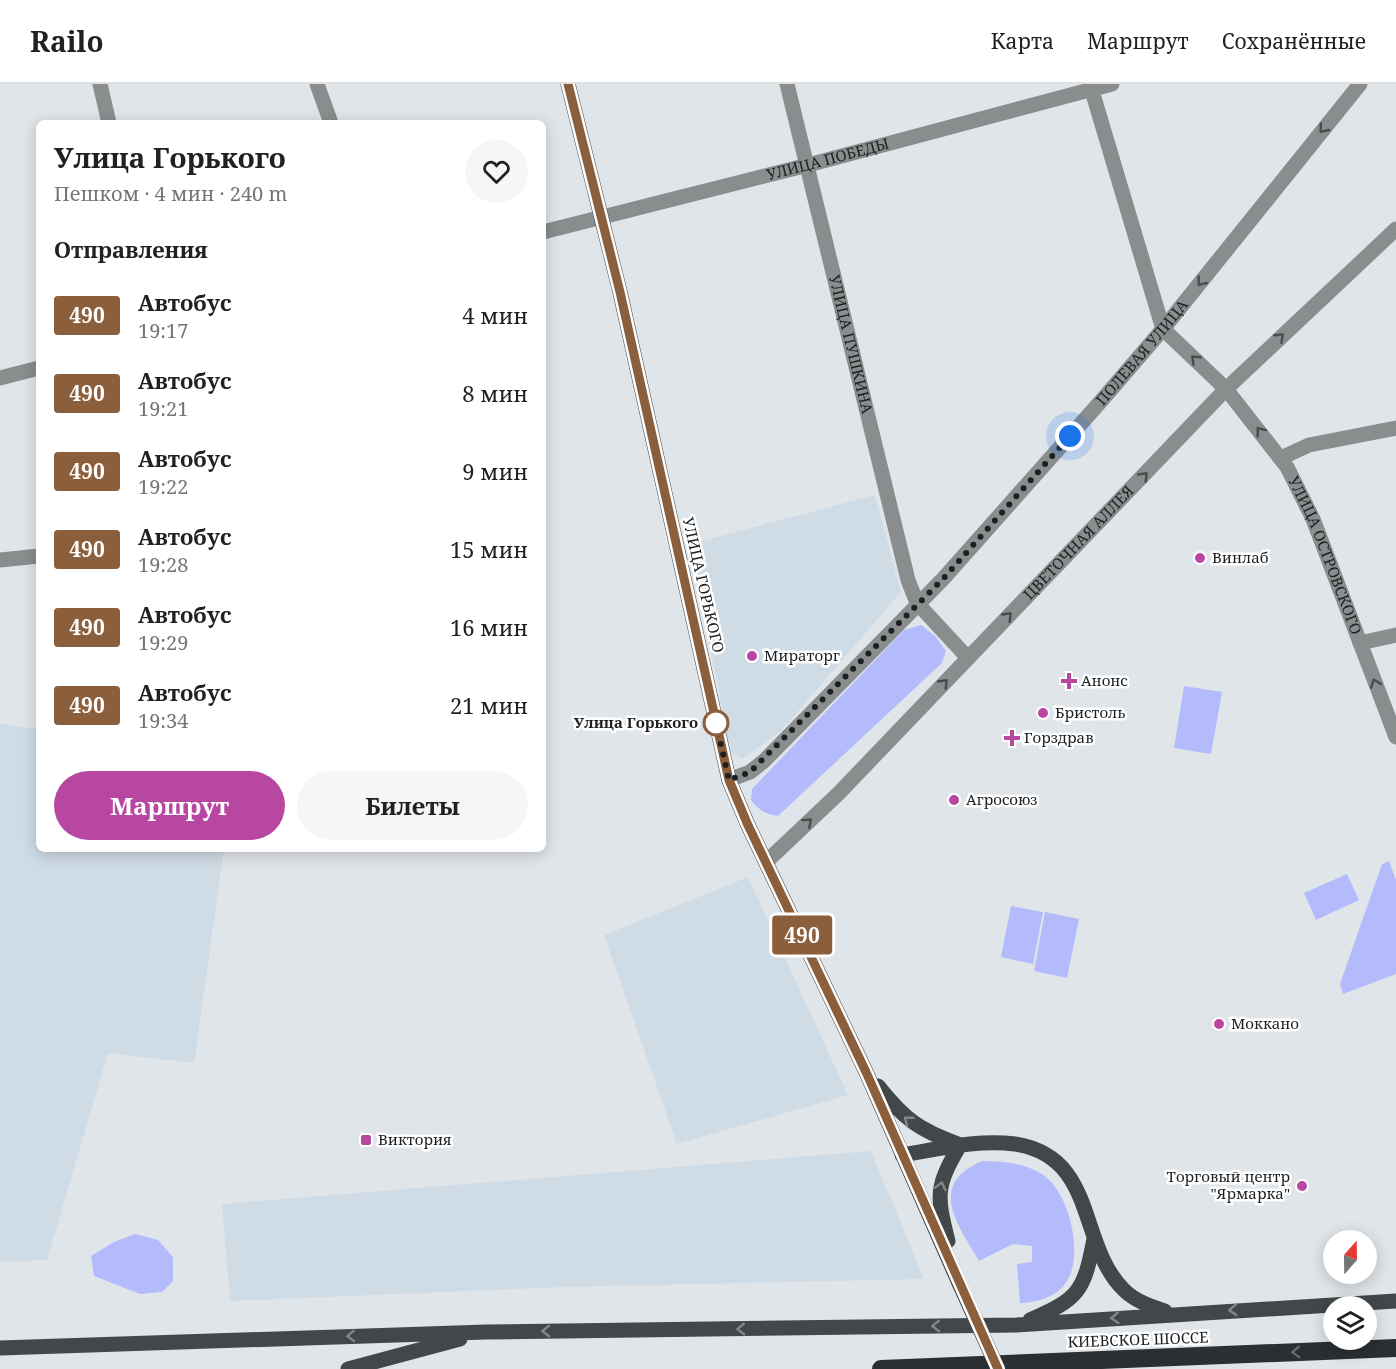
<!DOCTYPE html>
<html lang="ru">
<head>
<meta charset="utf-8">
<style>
  :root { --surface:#fff; --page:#f6f6f6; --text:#202124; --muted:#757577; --line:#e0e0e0; --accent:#b847a2 }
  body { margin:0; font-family:"Noto Serif",serif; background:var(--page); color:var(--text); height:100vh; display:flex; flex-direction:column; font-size:22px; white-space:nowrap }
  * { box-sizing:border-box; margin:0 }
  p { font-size:20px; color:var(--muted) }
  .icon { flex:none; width:33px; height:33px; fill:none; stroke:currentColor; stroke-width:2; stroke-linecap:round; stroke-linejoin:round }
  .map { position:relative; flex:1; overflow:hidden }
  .details { position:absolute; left:36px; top:36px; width:510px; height:732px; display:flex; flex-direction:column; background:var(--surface); border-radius:9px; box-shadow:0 3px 15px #0003 }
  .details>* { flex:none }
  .badge { padding:0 12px; border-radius:4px; font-size:21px; line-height:39px }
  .needle { width:39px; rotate:20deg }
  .buttons { position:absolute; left:1323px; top:1146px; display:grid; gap:12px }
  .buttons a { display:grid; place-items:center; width:54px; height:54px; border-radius:50%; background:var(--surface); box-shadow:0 3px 15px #0003; font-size:30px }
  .you { position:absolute; width:30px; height:30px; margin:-15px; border:4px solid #fff; border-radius:50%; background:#1a73e8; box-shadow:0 0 0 9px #1a73e833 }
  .map>.badge { position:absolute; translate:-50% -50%; box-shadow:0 0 0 3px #fff }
  h2 { padding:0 18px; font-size:22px; line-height:54px }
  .round { display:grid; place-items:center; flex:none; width:63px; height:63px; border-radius:32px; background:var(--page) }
  .summary { display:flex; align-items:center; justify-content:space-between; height:102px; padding:0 18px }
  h1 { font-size:28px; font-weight:700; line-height:45px }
  .primary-button { display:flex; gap:12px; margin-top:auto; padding:12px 18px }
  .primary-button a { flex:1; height:69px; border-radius:36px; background:var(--accent); color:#fff; font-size:24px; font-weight:700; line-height:69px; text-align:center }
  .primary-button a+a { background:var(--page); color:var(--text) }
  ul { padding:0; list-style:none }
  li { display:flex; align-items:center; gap:18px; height:78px; padding:0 18px }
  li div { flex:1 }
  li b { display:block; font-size:22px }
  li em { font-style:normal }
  li .badge { min-width:66px; font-weight:700; text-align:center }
  header { display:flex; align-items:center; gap:36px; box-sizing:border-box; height:84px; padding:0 30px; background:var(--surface); border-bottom:2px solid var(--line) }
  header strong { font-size:28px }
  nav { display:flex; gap:33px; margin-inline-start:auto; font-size:21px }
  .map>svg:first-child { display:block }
</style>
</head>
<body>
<header>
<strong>Railo</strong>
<nav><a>Карта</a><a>Маршрут</a><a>Сохранённые</a></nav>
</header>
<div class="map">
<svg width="1396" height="1285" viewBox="0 0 1396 1285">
  <rect width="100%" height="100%" fill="#e0e5ea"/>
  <!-- built -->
  <path fill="#cfdbe5" d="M 875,411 L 901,508 L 781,647 L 742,675 L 730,667 L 691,460 Z
    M 0,640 L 39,645 L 39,765 L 224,765 L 194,979 L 108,969 L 47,1176 L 0,1178 Z
    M 748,793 L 848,1011 L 677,1060 L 604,851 Z
    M 871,1067 L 924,1195 L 563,1203 L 230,1217 L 222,1120 Z"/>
  <!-- green -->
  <path fill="#b4bbfc" d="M 921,541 L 935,552 L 946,567 L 942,579 L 778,732 C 764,730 759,726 751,716 L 752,705 L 904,546 Z
    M 1184,602 L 1222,608 L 1211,670 L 1174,664 Z
    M 1389,777 L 1396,796 L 1396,890 L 1343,910 L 1340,900 L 1382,780 Z
    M 1347,790 L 1359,816 L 1316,836 L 1304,809 Z
    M 1011,822 L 1043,828 L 1033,880 L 1001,873 Z
    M 1045,828 L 1079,835 L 1067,894 L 1034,887 Z
    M 982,1077 C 1002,1077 1023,1079 1040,1089 C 1056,1098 1065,1118 1070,1135 C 1081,1180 1073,1217 1020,1219 L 1017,1180 L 1032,1178 L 1032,1162 L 1013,1160 L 979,1177 C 957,1139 927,1101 982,1077 Z
    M 135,1150 L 158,1156 L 173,1173 L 173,1197 L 162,1208 L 140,1210 L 94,1192 L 91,1172 L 114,1158 Z"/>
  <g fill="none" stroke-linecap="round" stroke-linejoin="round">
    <!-- minor -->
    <g stroke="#8a8d8e" stroke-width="15">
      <path d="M 100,0 L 109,39"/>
      <path d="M 317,0 L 331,39"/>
      <path id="s1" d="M 787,0 L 908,496 L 917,519 L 968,574"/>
      <path id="s2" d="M 1090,0 L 1163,245 L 1226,305 L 1287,383 L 1313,435 L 1396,653"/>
      <path id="s3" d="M 543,148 L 808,81 L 1112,0"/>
      <path d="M 0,294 L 39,284"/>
      <path d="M 1281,374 L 1309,361 L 1396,344"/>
      <path d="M 0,476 L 39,472"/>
      <path d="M 1360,559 L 1396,551"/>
      <path id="s4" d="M 729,696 L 750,688 L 764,677 L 943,495 L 1102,316 L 1163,245 L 1360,0"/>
      <path id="s5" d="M 766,778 L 838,710 L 1226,305 L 1396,145"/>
    </g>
    <!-- major -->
    <path stroke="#424749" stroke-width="15" d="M 568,0 L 620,208 L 729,696 L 747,739 L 866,988 L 959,1199
      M 878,1002 C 904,1035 919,1046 958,1060
      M 902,1071 C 939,1065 978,1055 1015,1060 C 1098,1073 1077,1160 1124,1206 C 1135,1217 1150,1222 1165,1227
      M 948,1157 C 936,1110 936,1102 960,1061
      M 1030,1236 C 1079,1215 1084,1207 1094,1155
      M 0,1264 L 486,1248 L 1016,1241 L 1396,1217
      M 348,1285 L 460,1255"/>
    <!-- highway -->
    <path stroke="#2a2f31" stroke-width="18" d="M 881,1285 L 1396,1264"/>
    <!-- major-bridge -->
    <path stroke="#424749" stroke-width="15" d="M 959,1199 L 998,1285"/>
  </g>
  <!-- one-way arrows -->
  <defs><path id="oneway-chevron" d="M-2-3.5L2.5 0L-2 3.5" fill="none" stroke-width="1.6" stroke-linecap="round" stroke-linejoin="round" transform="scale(1.5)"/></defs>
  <g stroke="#494b4d">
    <use href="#oneway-chevron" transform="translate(1323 45) rotate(129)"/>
    <use href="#oneway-chevron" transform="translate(1201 198) rotate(129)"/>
    <use href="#oneway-chevron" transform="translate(1280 253) rotate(-44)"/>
    <use href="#oneway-chevron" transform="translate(1195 275) rotate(-137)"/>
    <use href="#oneway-chevron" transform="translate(1260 347) rotate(-128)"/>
    <use href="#oneway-chevron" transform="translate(1144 392) rotate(-46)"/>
    <use href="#oneway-chevron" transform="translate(1008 532) rotate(-46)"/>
    <use href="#oneway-chevron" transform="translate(944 599) rotate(-46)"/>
    <use href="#oneway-chevron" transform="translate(1375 599) rotate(-111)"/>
    <use href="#oneway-chevron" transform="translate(808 738) rotate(-42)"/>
  </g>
  <g stroke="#848789">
    <use href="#oneway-chevron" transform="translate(908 1036) rotate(-142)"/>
    <use href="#oneway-chevron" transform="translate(941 1102) rotate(-76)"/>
    <use href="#oneway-chevron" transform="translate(1233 1226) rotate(177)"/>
    <use href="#oneway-chevron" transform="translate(1115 1234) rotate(176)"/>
    <use href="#oneway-chevron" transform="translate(936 1242) rotate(179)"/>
    <use href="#oneway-chevron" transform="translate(741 1245) rotate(179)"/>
    <use href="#oneway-chevron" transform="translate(546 1247) rotate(179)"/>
    <use href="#oneway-chevron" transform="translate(351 1252) rotate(178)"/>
  </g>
  <use stroke="#6a6d6f" href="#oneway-chevron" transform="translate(1296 1268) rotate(178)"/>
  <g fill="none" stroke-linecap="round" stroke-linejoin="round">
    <!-- line casing -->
    <g stroke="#fff" stroke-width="14">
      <path id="line" d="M 568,0 L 620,208 L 729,696 L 747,739 L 866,988 L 998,1285"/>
    </g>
    <!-- line -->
    <use href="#line" stroke="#8b5e3c" stroke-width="9"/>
    <!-- walk -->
    <path stroke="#1d1f21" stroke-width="6" stroke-dasharray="0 10.8" d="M 716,639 L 729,696 L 750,688 L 943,495 L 1070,352"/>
  </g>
  <!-- markers -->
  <g fill="#b847a2" stroke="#fff" stroke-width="2">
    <circle cx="1200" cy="474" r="6"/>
    <circle cx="752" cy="572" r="6"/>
    <path d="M1066 588h6v6h6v6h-6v6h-6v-6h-6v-6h6z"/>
    <circle cx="1043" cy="629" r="6"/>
    <path d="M1009 645h6v6h6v6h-6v6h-6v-6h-6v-6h6z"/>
    <circle cx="954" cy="716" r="6"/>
    <circle cx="1219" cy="940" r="6"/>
    <rect x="360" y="1050" width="12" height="12" rx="3"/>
    <circle cx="1302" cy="1102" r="6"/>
  </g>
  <circle fill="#fff" stroke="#8b5e3c" stroke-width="3" cx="716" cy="639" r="12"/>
  <g text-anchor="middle" stroke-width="5" stroke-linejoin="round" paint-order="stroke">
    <!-- street labels -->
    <g font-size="15" fill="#1d1f21" stroke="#fff">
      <text dy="5" stroke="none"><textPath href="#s3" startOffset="294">УЛИЦА ПОБЕДЫ</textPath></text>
      <text dy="5" stroke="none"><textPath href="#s1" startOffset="268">УЛИЦА ПУШКИНА</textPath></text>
      <text dy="5" stroke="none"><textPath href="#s4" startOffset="597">ПОЛЕВАЯ УЛИЦА</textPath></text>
      <text dy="5" stroke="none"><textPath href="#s5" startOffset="447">ЦВЕТОЧНАЯ АЛЛЕЯ</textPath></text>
      <text dy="5" stroke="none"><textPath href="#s2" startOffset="538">УЛИЦА ОСТРОВСКОГО</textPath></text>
      <text transform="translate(703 501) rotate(77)" y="5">УЛИЦА ГОРЬКОГО</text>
      <text transform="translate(1138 1256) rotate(-2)" y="5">КИЕВСКОЕ ШОССЕ</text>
    </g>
    <!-- poi labels -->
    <g font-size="15" fill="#1d1f21" stroke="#fff" text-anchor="start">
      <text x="1212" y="479">Винлаб</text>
      <text x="764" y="577">Мираторг</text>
      <text x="1081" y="602">Анонс</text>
      <text x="1055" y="634">Бристоль</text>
      <text x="1024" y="659">Горздрав</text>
      <text x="966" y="721">Агросоюз</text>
      <text x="1231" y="945">Моккано</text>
      <text x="378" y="1061">Виктория</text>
      <text x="1290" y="1098" text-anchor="end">Торговый центр<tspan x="1290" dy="17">"Ярмарка"</tspan></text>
    </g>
    <!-- stop labels -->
    <g font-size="15" font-weight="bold" fill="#1d1f21" stroke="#fff" text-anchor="end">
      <text x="698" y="644">Улица Горького</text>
    </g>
  </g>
</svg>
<div class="buttons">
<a><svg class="needle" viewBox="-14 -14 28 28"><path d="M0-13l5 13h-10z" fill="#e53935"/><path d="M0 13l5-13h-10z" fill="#757577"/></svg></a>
<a><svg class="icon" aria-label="layers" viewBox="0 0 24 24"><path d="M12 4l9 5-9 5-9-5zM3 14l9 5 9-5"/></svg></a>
</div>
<div class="you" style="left:1070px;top:352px"></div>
<b class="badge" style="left:802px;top:851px;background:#8b5e3c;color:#fff">490</b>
<section class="details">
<div class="summary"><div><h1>Улица Горького</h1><p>Пешком · 4 мин · 240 m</p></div><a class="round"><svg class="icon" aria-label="heart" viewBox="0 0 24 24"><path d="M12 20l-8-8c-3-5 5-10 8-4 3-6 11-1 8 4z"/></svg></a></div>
<h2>Отправления</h2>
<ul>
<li><span class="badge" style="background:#8b5e3c;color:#fff">490</span><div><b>Автобус</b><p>19:17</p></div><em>4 мин</em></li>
<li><span class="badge" style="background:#8b5e3c;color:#fff">490</span><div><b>Автобус</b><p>19:21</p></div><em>8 мин</em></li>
<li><span class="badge" style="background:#8b5e3c;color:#fff">490</span><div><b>Автобус</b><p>19:22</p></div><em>9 мин</em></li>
<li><span class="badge" style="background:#8b5e3c;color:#fff">490</span><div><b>Автобус</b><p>19:28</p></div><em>15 мин</em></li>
<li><span class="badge" style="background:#8b5e3c;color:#fff">490</span><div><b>Автобус</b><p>19:29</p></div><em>16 мин</em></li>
<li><span class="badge" style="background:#8b5e3c;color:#fff">490</span><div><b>Автобус</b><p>19:34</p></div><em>21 мин</em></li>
</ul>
<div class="primary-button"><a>Маршрут</a><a>Билеты</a></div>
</section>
</div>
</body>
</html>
